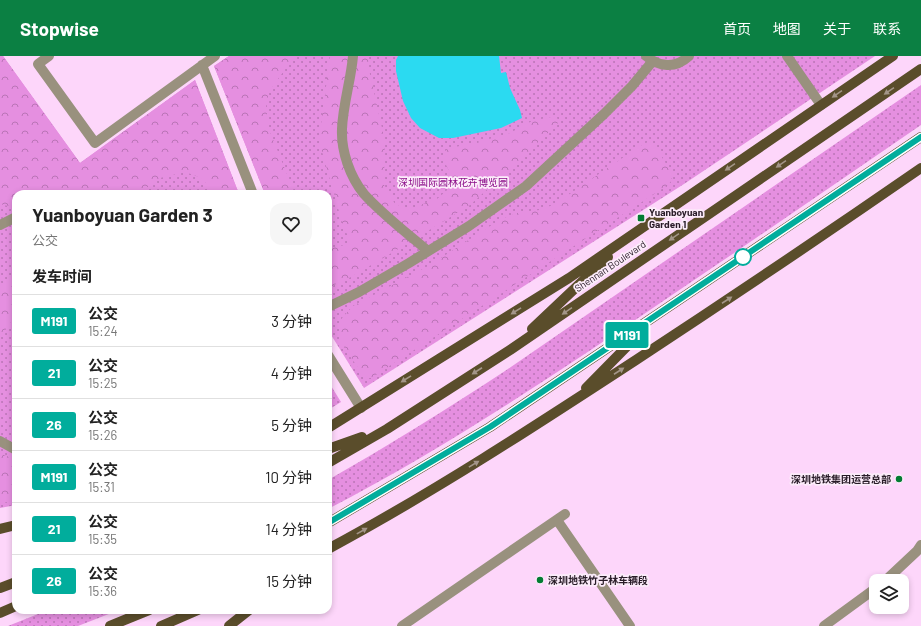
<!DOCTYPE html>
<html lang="zh">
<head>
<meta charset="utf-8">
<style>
  :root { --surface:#fff; --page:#f6f6f6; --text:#222; --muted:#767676; --line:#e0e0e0; --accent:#0b8043 }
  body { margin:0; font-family:Barlow,"Noto Sans SC",sans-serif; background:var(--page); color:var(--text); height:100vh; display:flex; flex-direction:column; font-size:15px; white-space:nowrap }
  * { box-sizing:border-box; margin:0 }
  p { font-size:13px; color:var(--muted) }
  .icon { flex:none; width:22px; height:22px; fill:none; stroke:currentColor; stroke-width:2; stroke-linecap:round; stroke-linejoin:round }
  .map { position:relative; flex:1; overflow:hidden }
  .details { position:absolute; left:12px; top:134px; width:320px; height:424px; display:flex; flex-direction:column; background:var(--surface); border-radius:12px; box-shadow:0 2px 6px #0003 }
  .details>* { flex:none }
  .badge { padding:0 8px; border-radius:3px; font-size:14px; line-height:26px }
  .tools { position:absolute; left:869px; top:518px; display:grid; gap:8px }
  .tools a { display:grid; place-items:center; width:40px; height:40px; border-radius:8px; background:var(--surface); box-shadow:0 2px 6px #0003; font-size:20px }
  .map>.badge { position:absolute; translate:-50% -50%; box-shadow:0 0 0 2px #fff }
  h2 { padding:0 20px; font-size:15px; line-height:36px }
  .round { display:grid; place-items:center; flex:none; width:42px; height:42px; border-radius:12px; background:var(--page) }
  .headline { display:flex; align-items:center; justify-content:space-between; height:68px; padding:0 20px }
  h1 { font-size:19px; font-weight:700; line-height:30px }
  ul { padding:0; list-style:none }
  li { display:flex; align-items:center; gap:12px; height:52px; padding:0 20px; border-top:1px solid var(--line) }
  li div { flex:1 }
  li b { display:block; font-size:15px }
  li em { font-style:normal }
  li .badge { min-width:44px; font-weight:700; text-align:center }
  header { display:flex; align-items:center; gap:24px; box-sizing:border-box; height:56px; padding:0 20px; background:var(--accent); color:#fff }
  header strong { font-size:19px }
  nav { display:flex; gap:22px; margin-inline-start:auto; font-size:14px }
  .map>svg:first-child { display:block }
</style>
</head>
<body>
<header>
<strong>Stopwise</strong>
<nav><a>首页</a><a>地图</a><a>关于</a><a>联系</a></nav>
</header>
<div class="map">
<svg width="921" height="570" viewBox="0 0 921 570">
  <defs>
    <pattern id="grass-dots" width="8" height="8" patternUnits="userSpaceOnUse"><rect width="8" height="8" fill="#e58fe0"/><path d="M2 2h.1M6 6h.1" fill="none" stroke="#ba74b6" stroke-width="1.8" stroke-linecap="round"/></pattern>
    <pattern id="forest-crowns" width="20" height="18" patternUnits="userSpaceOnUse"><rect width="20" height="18" fill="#e58fe0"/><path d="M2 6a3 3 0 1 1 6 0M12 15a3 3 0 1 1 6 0" fill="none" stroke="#ba74b6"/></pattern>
  </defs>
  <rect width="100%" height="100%" fill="#fdd6fa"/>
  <!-- grass -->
  <path fill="url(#grass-dots)" d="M 0,0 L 3,0 L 80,107 L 195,24 L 239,138 L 16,138 L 16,449 L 0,452 Z
    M 229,0 L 875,0 L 684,128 L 364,332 L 328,274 L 328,138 L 265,138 L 214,10 Z
    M 921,29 L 921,69 C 838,126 755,183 672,239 C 560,315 448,391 328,453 L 328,424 C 388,390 447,353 505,315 Z
    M 328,325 L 341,346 L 328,354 Z
    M 48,554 L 119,554 L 78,570 L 8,570 Z"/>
  <!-- forest -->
  <path fill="url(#forest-crowns)" d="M 0,0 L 3,0 L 80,107 L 195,24 L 239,138 L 212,138 L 208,129 L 199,121 L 185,116 L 160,122 L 138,138 L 16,138 L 16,152 L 0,148 Z
    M 229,0 L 295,0 L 269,35 L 266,51 L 268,71 L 295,138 L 265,138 L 214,10 Z
    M 330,0 L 369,0 L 368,9 L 385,86 L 384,129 L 395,148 L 409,153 L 437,143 L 454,128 C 452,117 446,111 442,100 L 447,93 L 506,79 L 532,65 L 556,60 L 559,66 L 524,100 L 470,149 L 405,189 L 351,221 L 328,232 L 328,192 L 351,188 L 342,166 L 319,85 Z
    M 648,86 L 654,89 L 672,117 L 672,124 L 668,129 L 371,322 L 365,322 L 341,287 L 340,273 L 342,262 L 353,250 L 430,209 L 501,163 L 520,156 L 540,154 L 555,148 L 640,90 Z
    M 16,213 L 16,259 L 0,282 L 0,234 Z
    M 0,397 L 6,400 L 16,402 L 16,445 L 0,447 Z"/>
  <!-- water -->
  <path fill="#2bdaf1" d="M 398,0 L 499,0 L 501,17 L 506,16 L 510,32 L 520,54 L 522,62 L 501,72 L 453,82 L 439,82 L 420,72 L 411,62 L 403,45 L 396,15 L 396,4 Z"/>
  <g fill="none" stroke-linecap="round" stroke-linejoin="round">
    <!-- minor -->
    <path stroke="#99917e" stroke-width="10" d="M 49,0 L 38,8 L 95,87 L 215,0
      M 353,0 C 351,24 343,48 342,73 C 341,95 350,121 364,138 C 383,159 407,177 428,195
      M 646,0 C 659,11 675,13 689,0
      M 787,0 L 821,49
      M 202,9 L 253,138
      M 0,169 L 16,161
      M 328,251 L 359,236 L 409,207 L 469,170 L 526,130 L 604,58 L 632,30 L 652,6
      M 328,299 L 361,352
      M 0,385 L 16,394
      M 557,464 L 630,570
      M 885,525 L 917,495 L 921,489
      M 402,570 L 565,458
      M 824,570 L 876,532"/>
    <!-- major -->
    <path stroke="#5a4d2b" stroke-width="10" d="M 532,273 L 608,201
      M 586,332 L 645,272
      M 328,372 L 569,222 L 893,0
      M 328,393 L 362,381
      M 328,407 L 387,373 L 510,294 L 921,13
      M 328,467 L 490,371 L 921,81
      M 0,473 L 16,469
      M 328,493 C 434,436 535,370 636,304 C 732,241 827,177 921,112
      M 0,532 L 16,526
      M 0,557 L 16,550
      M 110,570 L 149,554
      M 161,570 L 198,554
      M 229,570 L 249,554"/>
  </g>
  <!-- one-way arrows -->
  <defs><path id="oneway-solid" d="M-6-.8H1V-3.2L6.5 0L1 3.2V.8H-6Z"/></defs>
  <g fill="#a39588">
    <use href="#oneway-solid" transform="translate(889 35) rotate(146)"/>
    <use href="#oneway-solid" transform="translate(837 38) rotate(146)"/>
    <use href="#oneway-solid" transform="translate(781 108) rotate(146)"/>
    <use href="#oneway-solid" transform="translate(730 111) rotate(146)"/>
    <use href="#oneway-solid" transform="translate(674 181) rotate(146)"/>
    <use href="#oneway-solid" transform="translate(727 244) rotate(-33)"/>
    <use href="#oneway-solid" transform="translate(516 255) rotate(148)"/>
    <use href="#oneway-solid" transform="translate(567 255) rotate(146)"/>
    <use href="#oneway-solid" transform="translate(477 315) rotate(147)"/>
    <use href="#oneway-solid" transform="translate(619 315) rotate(-33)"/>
    <use href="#oneway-solid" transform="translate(406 323) rotate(148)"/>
    <use href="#oneway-solid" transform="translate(474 408) rotate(-31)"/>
    <use href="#oneway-solid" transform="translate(362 475) rotate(-29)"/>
  </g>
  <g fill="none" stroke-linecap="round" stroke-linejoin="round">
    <!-- line casing -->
    <g stroke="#fff" stroke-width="9">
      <path id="line" d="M 328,467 L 490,371 L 921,81"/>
    </g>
    <!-- line -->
    <use href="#line" stroke="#01ad9c" stroke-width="6"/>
  </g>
  <!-- markers -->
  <g fill="#037c33" stroke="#fcecfa" stroke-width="1.5">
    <rect x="637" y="158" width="8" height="8" rx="2"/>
    <circle cx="899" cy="423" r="4"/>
    <circle cx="540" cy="524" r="4"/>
  </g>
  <circle fill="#fff" stroke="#01ad9c" stroke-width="2" cx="743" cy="201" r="8"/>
  <g text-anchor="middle" stroke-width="3.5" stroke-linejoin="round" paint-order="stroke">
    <!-- park labels -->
    <g font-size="10" fill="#8b0e89" stroke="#fcecfa">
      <text x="453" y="130">深圳国际园林花卉博览园</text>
    </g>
    <!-- poi labels -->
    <g font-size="10" font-weight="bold" fill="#281b27" stroke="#fcecfa" text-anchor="start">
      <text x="649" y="160">Yuanboyuan<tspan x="649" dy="12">Garden 1</tspan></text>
      <text x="891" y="427" text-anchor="end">深圳地铁集团运营总部</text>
      <text x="548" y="528">深圳地铁竹子林车辆段</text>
    </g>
    <!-- street labels -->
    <g font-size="10" fill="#281b27" stroke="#fcecfa">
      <text transform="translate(610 210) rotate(-34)" y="4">Shennan Boulevard</text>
    </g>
  </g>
</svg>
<div class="tools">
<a><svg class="icon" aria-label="layers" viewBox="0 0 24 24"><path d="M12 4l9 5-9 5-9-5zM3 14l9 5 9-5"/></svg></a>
</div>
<b class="badge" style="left:627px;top:279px;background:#01ad9c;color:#fff">M191</b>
<section class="details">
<div class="headline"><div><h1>Yuanboyuan Garden 3</h1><p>公交</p></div><a class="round"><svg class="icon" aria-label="heart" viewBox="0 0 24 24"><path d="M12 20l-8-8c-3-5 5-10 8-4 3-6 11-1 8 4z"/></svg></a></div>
<h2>发车时间</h2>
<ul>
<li><span class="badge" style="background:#01ad9c;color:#fff">M191</span><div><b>公交</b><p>15:24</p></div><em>3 分钟</em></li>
<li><span class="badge" style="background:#01ad9c;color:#fff">21</span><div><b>公交</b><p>15:25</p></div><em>4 分钟</em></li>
<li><span class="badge" style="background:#01ad9c;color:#fff">26</span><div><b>公交</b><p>15:26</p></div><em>5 分钟</em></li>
<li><span class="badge" style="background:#01ad9c;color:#fff">M191</span><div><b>公交</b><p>15:31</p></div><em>10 分钟</em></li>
<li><span class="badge" style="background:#01ad9c;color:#fff">21</span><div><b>公交</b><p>15:35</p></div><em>14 分钟</em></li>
<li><span class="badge" style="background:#01ad9c;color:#fff">26</span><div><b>公交</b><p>15:36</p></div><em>15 分钟</em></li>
</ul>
</section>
</div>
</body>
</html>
